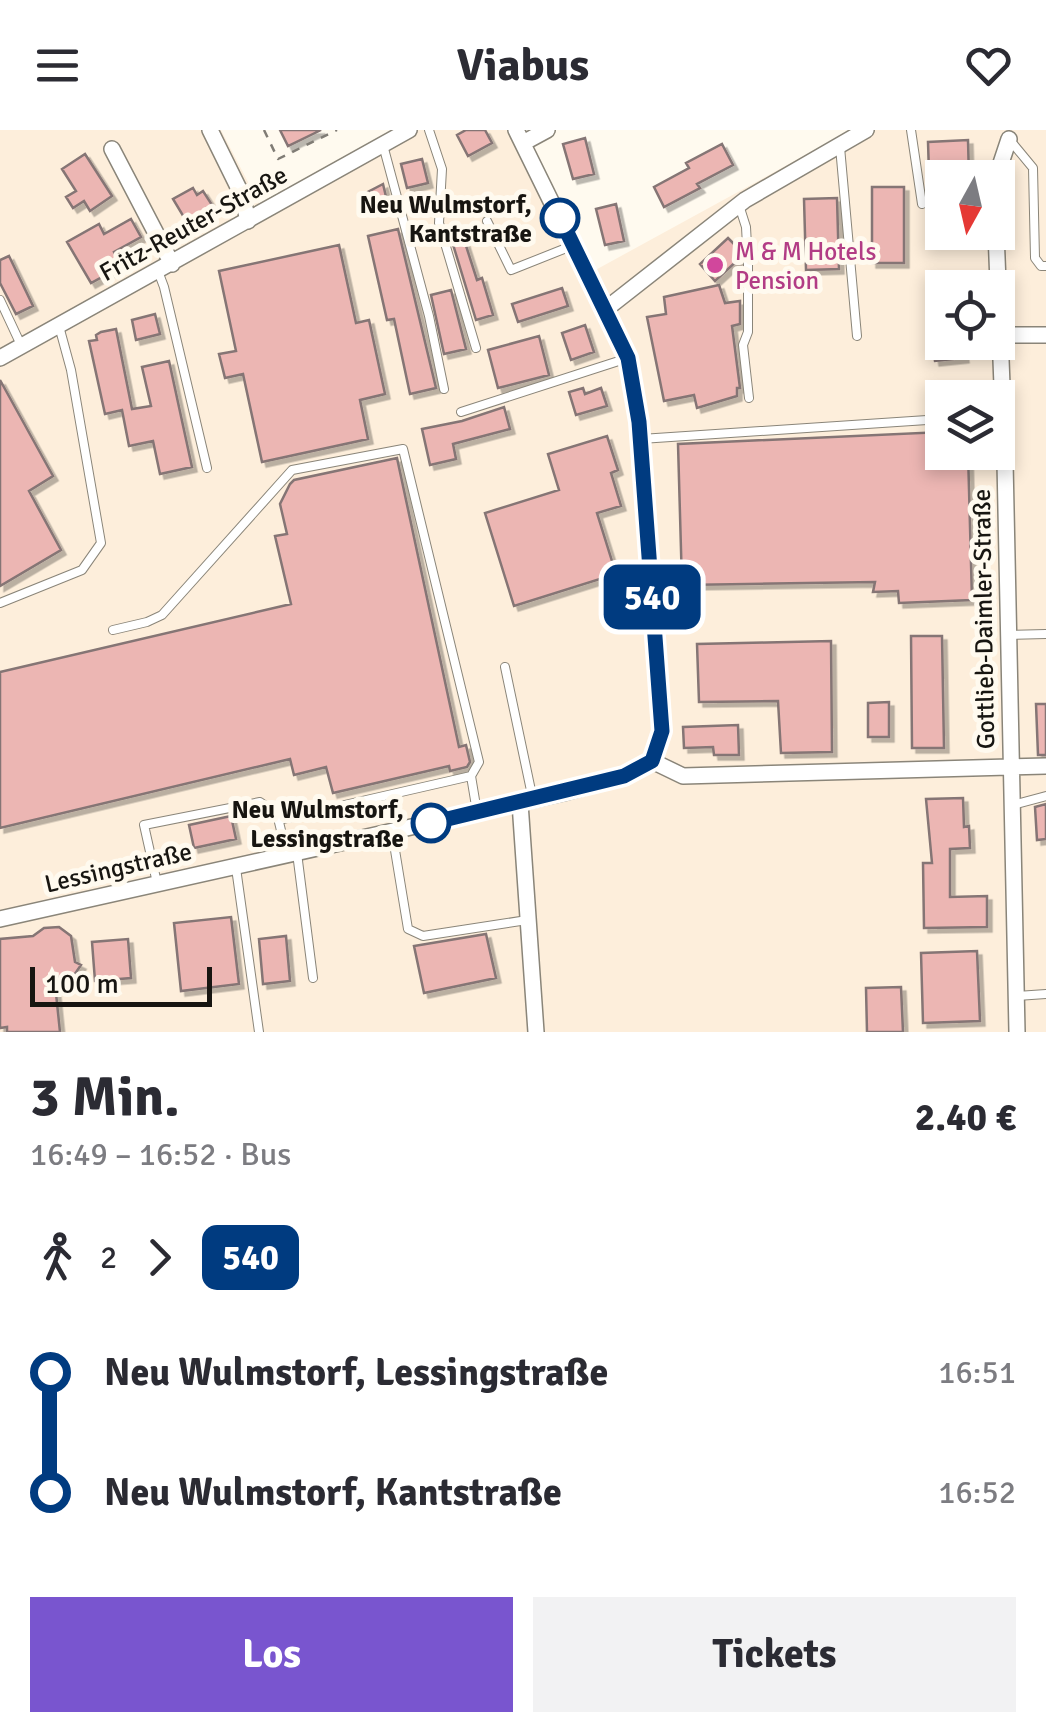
<!DOCTYPE html>
<html lang="de">
<head>
<meta charset="utf-8">
<style>
  :root { --surface:#fff; --page:#f2f2f3; --text:#2b2b33; --muted:#7c7c81; --accent:#7955cf }
  body { margin:0; font-family:Signika,sans-serif; background:var(--page); color:var(--text); height:100vh; display:flex; flex-direction:column; font-size:38px; white-space:nowrap }
  * { box-sizing:border-box; margin:0 }
  p { font-size:32px; color:var(--muted) }
  .icon { flex:none; width:55px; height:55px; fill:none; stroke:currentColor; stroke-width:2; stroke-linecap:round; stroke-linejoin:round }
  .map { position:relative; height:902px; overflow:hidden }
  .side { display:flex; flex-direction:column; background:var(--surface); flex:1 }
  .side>* { flex:none }
  .badge { padding:0 20px; border-radius:15px; font-size:35px; line-height:65px }
  .needle { width:65px; rotate:188deg }
  .controls { position:absolute; left:925px; top:30px; display:grid; gap:20px }
  .controls a { display:grid; place-items:center; width:90px; height:90px; border-radius:0px; background:var(--surface); box-shadow:0 5px 15px #0003; font-size:50px }
  .scale { position:absolute; left:30px; bottom:25px; width:182px; box-sizing:border-box; padding-left:10px; border:5px solid #171511; border-top:0; font-size:28px; line-height:35px; white-space:nowrap; color:#171511; -webkit-text-stroke:8px #fffaef; paint-order:stroke }
  .map>.badge { position:absolute; translate:-50% -50%; box-shadow:0 0 0 5px #fff }
  .legs { display:flex; align-items:center; gap:15px; height:110px; padding:0 30px; font-size:32px }
  .legs p { margin-inline-start:auto }
  .head { display:flex; align-items:center; justify-content:space-between; height:170px; padding:0 30px }
  h1 { font-size:55px; font-weight:700; line-height:75px }
  .primary-button { display:flex; gap:20px; margin-top:auto; padding:20px 30px }
  .primary-button a { flex:1; height:115px; border-radius:0px; background:var(--accent); color:#fff; font-size:40px; font-weight:700; line-height:115px; text-align:center }
  .primary-button a+a { background:var(--page); color:var(--text) }
  ul { padding:0 30px; list-style:none }
  li { display:flex; align-items:center; gap:35px; height:120px; font-size:38px }
  li i { display:grid; place-items:center; width:15px; height:100%; margin:0 12px; background:currentColor }
  li i::after { content:''; width:25px; height:25px; margin:-12px; border:8px solid; border-radius:50%; background:var(--surface) }
  li p { margin-inline-start:auto }
  li:first-child i { background:linear-gradient(#0000 50%,currentColor 0) }
  li:last-child i { background:linear-gradient(currentColor 50%,#0000 0) }
  header { display:flex; justify-content:space-between; align-items:center; height:130px; padding:0 30px; background:var(--surface); font-size:45px; font-weight:700 }
  .map>svg:first-child { display:block }
</style>
</head>
<body>
<header><svg class="icon" aria-label="menu" viewBox="0 0 24 24"><path d="M4 6h16M4 12h16M4 18h16"/></svg>Viabus<svg class="icon" aria-label="heart" viewBox="0 0 24 24"><path d="M12 20l-8-8c-3-5 5-10 8-4 3-6 11-1 8 4z"/></svg></header>
<div class="map">
<svg width="1046" height="902" viewBox="0 0 1046 902">
  <defs>
    <filter id="shadow"><feDropShadow dx="4.5" dy="4.5" stdDeviation="0" flood-color="#0004"/></filter>
  </defs>
  <rect width="100%" height="100%" fill="#fffaef"/>
  <!-- commercial -->
  <path fill="#fdeedb" fill-rule="evenodd" d="M 0,0 L 221,0 L 261,77 L 402,0 L 519,0 L 590,143 L 851,0 L 1046,0 L 1046,902 L 0,902 ZM 942,48 L 998,48 L 998,102 L 942,102 ZM 942,158 L 998,158 L 998,212 L 942,212 ZM 942,268 L 998,268 L 998,322 L 942,322 Z"/>
  <!-- building -->
  <path fill="#ecb6b3" stroke="#857574" stroke-width="2.5" filter="url(#shadow)" d="M 280,0 L 321,0 L 288,16 Z
    M 466,0 L 485,0 L 492,13 L 468,26 L 457,5 Z
    M 585,8 L 594,44 L 573,49 L 563,14 Z
    M 968,10 L 969,48 L 942,48 L 942,75 L 930,75 L 928,12 Z
    M 722,14 L 733,35 L 697,54 L 700,58 L 664,77 L 654,57 L 689,38 L 686,33 Z
    M 85,24 L 112,66 L 90,81 L 84,71 L 73,78 L 66,67 L 76,61 L 62,39 Z
    M 422,29 L 428,53 L 407,58 L 401,34 Z
    M 383,54 L 388,75 L 367,80 L 364,64 Z
    M 872,57 L 904,57 L 904,133 L 872,133 Z
    M 193,58 L 197,65 L 203,61 L 214,78 L 188,94 L 173,69 Z
    M 837,68 L 839,139 L 806,140 L 804,69 Z
    M 616,74 L 624,111 L 605,115 L 596,79 Z
    M 131,89 L 141,107 L 114,122 L 122,136 L 91,153 L 67,112 L 99,94 L 104,104 Z
    M 459,94 L 477,150 L 482,148 L 493,185 L 476,190 L 448,98 Z
    M 398,99 L 436,258 L 410,264 L 394,189 L 387,190 L 368,106 Z
    M 728,108 L 740,120 L 740,128 L 715,151 L 700,134 Z
    M 339,115 L 356,193 L 369,190 L 385,264 L 360,270 L 368,309 L 262,332 L 243,244 L 225,248 L 219,224 L 236,221 L 219,141 Z
    M 9,126 L 33,176 L 16,184 L 0,153 L 0,130 Z
    M 719,155 L 725,173 L 740,171 L 740,194 L 732,196 L 740,258 L 737,258 L 737,266 L 697,278 L 694,265 L 664,271 L 647,187 L 666,184 L 664,167 Z
    M 562,158 L 568,176 L 518,192 L 512,174 Z
    M 451,160 L 466,219 L 444,224 L 431,165 Z
    M 155,184 L 160,204 L 136,210 L 132,190 Z
    M 585,195 L 594,222 L 571,230 L 562,203 Z
    M 116,199 L 132,279 L 151,276 L 142,237 L 169,231 L 192,337 L 160,344 L 153,311 L 129,316 L 122,280 L 105,284 L 89,211 L 97,210 L 96,205 L 101,202 Z
    M 539,206 L 549,245 L 498,258 L 488,220 Z
    M 942,208 L 942,212 L 962,212 L 964,228 L 935,231 L 932,209 Z
    M 0,250 L 53,346 L 29,361 L 61,420 L 0,456 Z
    M 583,258 L 585,264 L 601,258 L 607,276 L 576,285 L 569,262 Z
    M 504,277 L 510,299 L 453,314 L 456,329 L 430,335 L 422,299 L 462,291 Z
    M 942,302 L 942,322 L 968,322 L 972,470 L 899,473 L 898,461 L 873,462 L 875,452 L 682,455 L 678,314 Z
    M 607,306 L 618,340 L 611,343 L 621,376 L 597,383 L 616,444 L 514,476 L 485,383 L 559,360 L 548,324 Z
    M 397,328 L 459,617 L 466,615 L 470,632 L 467,637 L 450,641 L 449,636 L 333,663 L 326,637 L 294,645 L 290,629 L 0,698 L 0,542 L 291,474 L 275,406 L 287,404 L 280,374 L 290,354 L 294,350 Z
    M 911,506 L 942,506 L 944,618 L 912,618 Z
    M 831,511 L 832,622 L 781,623 L 778,571 L 699,572 L 697,514 Z
    M 889,572 L 889,607 L 868,607 L 868,573 Z
    M 1036,574 L 1046,574 L 1046,625 L 1038,625 Z
    M 738,595 L 739,625 L 714,625 L 713,617 L 684,618 L 683,597 Z
    M 963,668 L 964,697 L 969,696 L 970,718 L 950,719 L 950,767 L 987,766 L 987,797 L 924,798 L 923,733 L 932,733 L 926,669 Z
    M 1046,674 L 1046,709 L 1037,710 L 1035,677 Z
    M 231,686 L 236,709 L 194,718 L 189,695 Z
    M 231,787 L 239,854 L 181,861 L 174,793 Z
    M 59,797 L 71,806 L 75,832 L 81,835 L 68,854 L 54,844 L 60,902 L 7,902 L 7,897 L 0,898 L 0,809 L 33,806 L 44,798 Z
    M 486,804 L 496,848 L 424,863 L 414,816 Z
    M 286,806 L 290,851 L 263,854 L 259,809 Z
    M 128,809 L 131,848 L 95,851 L 92,812 Z
    M 977,821 L 980,891 L 923,893 L 921,823 Z
    M 901,857 L 903,902 L 867,902 L 866,858 Z"/>
  <g fill="none" stroke-linecap="round" stroke-linejoin="round">
    <!-- lane casing -->
    <g stroke="#8a8579" stroke-width="10">
      <path id="lane" d="M 429,0 L 442,39 L 439,93 L 476,218
        M 911,0 L 922,74
        M 1009,9 L 1033,38 L 1035,128 L 1041,136 L 1046,136
        M 383,15 L 429,186 L 444,259
        M 840,17 L 857,206
        M 739,75 L 746,97 L 748,134 L 748,202 L 743,215 L 749,268
        M 487,91 L 511,140 L 574,115
        M 158,141 L 164,157 L 207,338
        M 0,170 L 21,215
        M 461,282 L 628,228
        M 641,309 L 942,289
        M 0,473 L 82,440 L 101,413 L 71,240 L 59,196
        M 113,500 L 147,492 L 162,485 L 292,340 L 403,319 L 479,632 L 471,646 L 477,682
        M 1009,505 L 1046,504
        M 505,537 L 533,670
        M 1013,675 L 1046,666
        M 279,690 L 471,646
        M 392,702 L 408,799 L 423,806 L 527,790
        M 297,723 L 313,848
        M 236,738 L 259,902
        M 157,753 L 144,695 L 260,672 L 277,684 L 287,725
        M 1017,866 L 1046,864"/>
    </g>
    <!-- street casing -->
    <g stroke="#8a8579" stroke-width="18">
      <path id="street" d="M 210,0 L 242,65 L 248,91
        M 523,13 L 547,0
        M 112,19 L 172,134
        M 996,48 L 1009,9
        M 996,102 L 1005,332 L 1017,902
        M 606,179 L 745,70 L 866,0
        M 1001,205 L 1046,205
        M 0,228 L 409,0
        M 652,631 L 683,646 L 1046,636
        M 520,673 L 536,902
        M 0,789 L 563,663 L 624,646 L 652,631 L 662,601 L 639,292 L 628,228 L 516,0"/>
    </g>
    <!-- path -->
    <path stroke="#807c75" stroke-width="2.5" stroke-dasharray="8 8" stroke-linecap="butt" d="M 264,0 L 278,29 L 337,0"/>
    <!-- lane -->
    <use href="#lane" stroke="#fff" stroke-width="8"/>
    <!-- street -->
    <use href="#street" stroke="#fff" stroke-width="15"/>
  </g>
  <g fill="none" stroke-linecap="round" stroke-linejoin="round">
    <!-- line-1 casing -->
    <g stroke="#fff" stroke-width="22">
      <path id="line-1" d="M 431,693 L 624,646 L 652,631 L 662,601 L 639,292 L 628,228 L 560,88"/>
    </g>
    <!-- line-1 -->
    <use href="#line-1" stroke="#003b80" stroke-width="15"/>
  </g>
  <!-- markers -->
  <g fill="#fff" stroke="#003b80" stroke-width="5">
    <circle cx="560" cy="88" r="18"/>
    <circle cx="431" cy="693" r="18"/>
  </g>
  <circle fill="#d1479c" stroke="#fffaef" stroke-width="4" cx="715" cy="135" r="10"/>
  <g text-anchor="middle" stroke-width="10" stroke-linejoin="round" paint-order="stroke">
    <!-- stop labels -->
    <g font-size="25" font-weight="bold" fill="#171511" stroke="#fffaef" text-anchor="end">
      <text x="532" y="83">Neu Wulmstorf,<tspan x="532" dy="29">Kantstraße</tspan></text>
      <text x="404" y="688">Neu Wulmstorf,<tspan x="404" dy="29">Lessingstraße</tspan></text>
    </g>
    <!-- street labels -->
    <g font-size="25" fill="#171511" stroke="#fffaef">
      <text transform="translate(193 93) rotate(-29)" y="9">Fritz-Reuter-Straße</text>
      <text transform="translate(983 489) rotate(-91)" y="9">Gottlieb-Daimler-Straße</text>
      <text transform="translate(118 737) rotate(-13)" y="9">Lessingstraße</text>
    </g>
    <!-- hotel labels -->
    <g font-size="25" fill="#b23c85" stroke="#fffaef" text-anchor="start">
      <text x="735" y="130">M &amp; M Hotels<tspan x="735" dy="29">Pension</tspan></text>
    </g>
  </g>
</svg>
<div class="controls">
<a><svg class="needle" viewBox="-14 -14 28 28"><path d="M0-13l5 13h-10z" fill="#e53935"/><path d="M0 13l5-13h-10z" fill="#7c7c81"/></svg></a>
<a><svg class="icon" aria-label="locate" viewBox="0 0 24 24"><circle cx="12" cy="12" r="6"/><path d="M12 2v4M12 18v4M2 12h4M18 12h4"/></svg></a>
<a><svg class="icon" aria-label="layers" viewBox="0 0 24 24"><path d="M12 4l9 5-9 5-9-5zM3 14l9 5 9-5"/></svg></a>
</div>
<div class="scale">100 m</div>
<b class="badge" style="left:652px;top:467px;background:#003b80;color:#fff">540</b>
</div>
<section class="side">
<div class="head"><div><h1>3 Min.</h1><p>16:49 – 16:52 · Bus</p></div><b>2.40 €</b></div>
<div class="legs"><svg class="icon" aria-label="walk" viewBox="0 0 24 24"><circle cx="13" cy="4" r="2"/><path d="M13 8l-2 6 4 7M11 14l-3 7M7 12l3-4h3l4 4"/></svg>2<svg class="icon" aria-label="forward" viewBox="0 0 24 24"><path d="M9 5l7 7-7 7"/></svg><b class="badge" style="background:#003b80;color:#fff">540</b></div>
<ul>
<li><i style="color:#003b80"></i><b>Neu Wulmstorf, Lessingstraße</b><p>16:51</p></li>
<li><i style="color:#003b80"></i><b>Neu Wulmstorf, Kantstraße</b><p>16:52</p></li>
</ul>
<div class="primary-button"><a>Los</a><a>Tickets</a></div>
</section>
</body>
</html>
